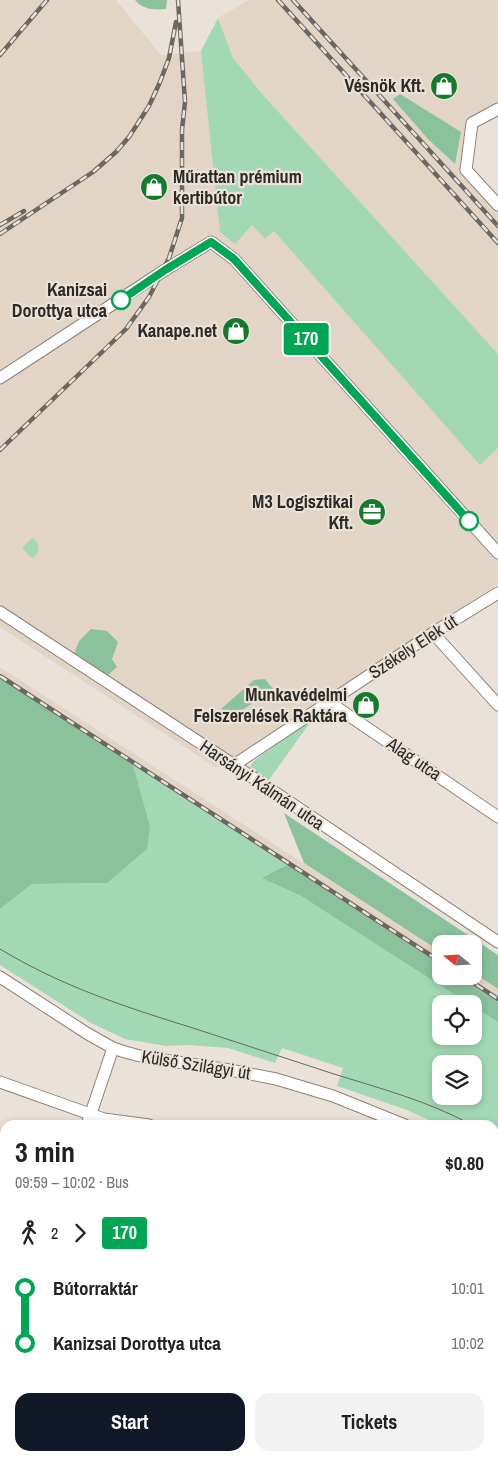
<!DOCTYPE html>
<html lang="en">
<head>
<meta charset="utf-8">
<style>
  :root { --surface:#fff; --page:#f2f2f2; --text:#222; --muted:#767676; --accent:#111827 }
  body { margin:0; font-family:"Archivo Narrow",sans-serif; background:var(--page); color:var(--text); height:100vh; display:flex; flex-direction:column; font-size:19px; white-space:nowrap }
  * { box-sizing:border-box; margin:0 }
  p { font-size:16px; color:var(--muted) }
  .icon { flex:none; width:28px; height:28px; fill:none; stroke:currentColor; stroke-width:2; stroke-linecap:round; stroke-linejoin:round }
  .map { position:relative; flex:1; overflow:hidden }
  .details { position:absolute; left:0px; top:1120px; width:499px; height:341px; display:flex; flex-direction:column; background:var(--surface); border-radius:15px 15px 0 0; box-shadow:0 2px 8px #0003 }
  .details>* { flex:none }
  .badge { padding:0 10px; border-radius:4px; font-size:18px; line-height:32px }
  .needle { width:32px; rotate:288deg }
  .buttons { position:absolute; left:432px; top:935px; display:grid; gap:10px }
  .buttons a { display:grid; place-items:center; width:50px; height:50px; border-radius:10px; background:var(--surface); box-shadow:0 2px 8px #0003; font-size:25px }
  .map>.badge { position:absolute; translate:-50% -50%; box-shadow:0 0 0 2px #fff }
  .legs { display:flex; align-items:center; gap:8px; height:55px; padding:0 15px; font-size:16px }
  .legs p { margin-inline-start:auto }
  .headline { display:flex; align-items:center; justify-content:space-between; height:85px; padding:0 15px }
  h1 { font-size:28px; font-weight:800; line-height:38px }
  .primary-button { display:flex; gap:10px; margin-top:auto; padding:10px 15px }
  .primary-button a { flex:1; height:58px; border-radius:15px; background:var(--accent); color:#fff; font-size:20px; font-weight:800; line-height:58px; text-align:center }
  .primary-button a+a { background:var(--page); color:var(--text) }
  ul { padding:0 15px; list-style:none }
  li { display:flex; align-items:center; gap:18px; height:55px; font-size:19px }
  li i { display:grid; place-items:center; width:8px; height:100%; margin:0 6px; background:currentColor }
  li i::after { content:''; width:12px; height:12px; margin:-6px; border:4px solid; border-radius:50%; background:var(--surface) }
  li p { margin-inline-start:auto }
  li:first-child i { background:linear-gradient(#0000 50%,currentColor 0) }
  li:last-child i { background:linear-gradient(currentColor 50%,#0000 0) }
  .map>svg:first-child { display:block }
</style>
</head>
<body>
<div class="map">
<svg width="498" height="1461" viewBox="0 0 498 1461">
  <rect width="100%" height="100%" fill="#eae2d8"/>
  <!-- built -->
  <path fill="#e2d5c5" d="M 0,0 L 116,0 L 161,55 L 201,51 L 221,232 L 252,225 L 274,230 L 480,464 L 498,448 L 498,584 L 217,768 L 0,627 Z
    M 249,0 L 498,0 L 498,106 L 469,125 L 464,172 L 498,210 L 498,354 L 264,96 L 233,58 L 218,18 Z
    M 0,667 L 441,952 L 441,965 L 0,678 Z
    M 474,973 L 498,989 L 498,1002 L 458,976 L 474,976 Z"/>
  <!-- green -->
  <path fill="#a2d9b4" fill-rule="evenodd" d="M 218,18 L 233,58 L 264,96 L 498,354 L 498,448 L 480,465 L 274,231 L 265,239 L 252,225 L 235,244 L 220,232 L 201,51 Z
    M 33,537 C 40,545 40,551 33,559 L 22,548 Z
    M 306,721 L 309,724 L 266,784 L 250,774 L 250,767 L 254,761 Z
    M 133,765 L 287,865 L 263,878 L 301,896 L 469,1004 L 441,1004 L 441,1036 L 474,1036 L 474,1007 L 498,1022 L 498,1151 L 494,1149 L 494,1125 L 440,1125 L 407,1110 L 337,1086 L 343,1068 L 282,1048 L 275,1063 L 228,1048 L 188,1045 L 166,1046 L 125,1039 L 91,1023 L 0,965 L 0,909 L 32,884 L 107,883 L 150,826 ZM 441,1064 L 474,1064 L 474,1096 L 441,1096 Z
    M 62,1456 L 245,1456 L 241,1461 L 61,1461 Z"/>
  <!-- forest -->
  <path fill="#8ac29c" d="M 135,0 L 167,0 L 166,9 C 155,10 143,10 135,0 Z
    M 400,94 L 461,132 L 455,164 L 428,139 L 393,99 Z
    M 91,629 L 107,631 L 118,642 L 112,659 L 117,667 L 106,677 L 73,657 L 79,641 Z
    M 0,678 L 133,765 L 150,826 L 147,849 L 107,883 L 32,884 L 0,909 Z
    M 265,679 L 273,689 L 238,713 L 230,715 L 221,709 L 254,680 Z
    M 284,813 L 498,955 L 498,989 L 474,973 L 474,944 L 441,944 L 441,952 L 304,863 Z
    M 287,865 L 441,965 L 441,976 L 458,976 L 498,1002 L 498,1022 L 474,1007 L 474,1004 L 469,1004 L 301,896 L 262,878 Z"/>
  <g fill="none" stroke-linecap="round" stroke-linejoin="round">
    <!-- minor casing -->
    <g stroke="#8b847b" stroke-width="13">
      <path id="minor" d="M 498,109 L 472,123 L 466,170 L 498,205
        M 0,378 L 165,270 L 211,242 L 234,259 L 498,553
        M 0,612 L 234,765 L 498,942
        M 433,633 L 498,705
        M 329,702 L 498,817
        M 234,765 L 433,633 L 498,593
        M 0,977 L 88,1034 L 113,1048 L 125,1052 L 144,1057 L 230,1070 L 276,1079 L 333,1096 L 405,1125
        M 0,1082 L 104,1119 L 149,1125
        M 87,1125 L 113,1048
        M 494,1167 L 498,1169
        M 0,1180 L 5,1182
        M 494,1280 L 498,1282
        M 0,1282 L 5,1284
        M 0,1391 L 5,1376
        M 399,1456 L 412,1461
        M 276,1461 L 286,1456"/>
    </g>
    <!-- minor -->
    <use href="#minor" stroke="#fff" stroke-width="11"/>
    <!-- tram -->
    <path stroke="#6b6761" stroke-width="1" d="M 0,949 C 61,986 125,1007 193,1028 C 240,1043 287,1059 334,1074 C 382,1089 428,1101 472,1125
      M 494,1141 L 498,1144"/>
    <!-- rail casing -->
    <g stroke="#6b6761" stroke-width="4.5">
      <path id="rail" d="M 278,0 L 498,243
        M 293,0 L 498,226
        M 0,55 L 47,0
        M 0,225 L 24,211
        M 0,234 L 93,172 L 116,152 L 129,137 L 149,106 L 160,82 L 169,58 L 176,22
        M 0,450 L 126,329 L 149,297 L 169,258 L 182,218 L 182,130 L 185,102 L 178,0
        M 0,676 L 441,962
        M 463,976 L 498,999"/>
    </g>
    <!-- rail -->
    <use href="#rail" stroke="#eae2d8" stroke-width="2.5" stroke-dasharray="8" stroke-linecap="butt"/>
  </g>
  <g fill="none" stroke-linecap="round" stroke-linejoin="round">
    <!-- line-1 casing -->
    <g stroke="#fff" stroke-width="11">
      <path id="line-1" d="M 121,300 L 165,270 L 211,242 L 234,259 L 469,521"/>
    </g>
    <!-- line-1 -->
    <use href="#line-1" stroke="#00a651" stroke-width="8"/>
  </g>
  <!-- icons -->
  <defs>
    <g id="shop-disc" transform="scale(1.4375)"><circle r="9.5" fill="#157a2c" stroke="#eae2d8"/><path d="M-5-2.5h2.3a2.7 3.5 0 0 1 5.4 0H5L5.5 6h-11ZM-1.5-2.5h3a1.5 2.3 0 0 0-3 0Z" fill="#fff"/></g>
    <g id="office-disc" transform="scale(1.4375)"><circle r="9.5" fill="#157a2c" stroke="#eae2d8"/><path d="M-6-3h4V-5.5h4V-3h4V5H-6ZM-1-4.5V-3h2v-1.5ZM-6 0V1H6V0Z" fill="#fff"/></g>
  </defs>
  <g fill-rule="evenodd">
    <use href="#shop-disc" x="444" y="86"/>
    <use href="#shop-disc" x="154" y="187"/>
    <use href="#shop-disc" x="236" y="331"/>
    <use href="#office-disc" x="372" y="512"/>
    <use href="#shop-disc" x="366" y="705"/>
  </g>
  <!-- markers -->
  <g fill="#fff" stroke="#00a651" stroke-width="2.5">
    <circle cx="121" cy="300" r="9"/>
    <circle cx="469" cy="521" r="9"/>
  </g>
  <g text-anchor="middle" stroke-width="4.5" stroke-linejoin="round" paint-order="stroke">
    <!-- poi labels -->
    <g font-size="18" font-weight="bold" fill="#2c2a26" stroke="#eae2d8" text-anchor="end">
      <text x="425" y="92">Vésnök Kft.</text>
      <text x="173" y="183" text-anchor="start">Műrattan prémium<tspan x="173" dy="21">kertibútor</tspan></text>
      <text x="217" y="337">Kanape.net</text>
      <text x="353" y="508">M3 Logisztikai<tspan x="353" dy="21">Kft.</tspan></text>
      <text x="347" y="701">Munkavédelmi<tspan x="347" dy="21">Felszerelések Raktára</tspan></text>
    </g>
    <!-- stop labels -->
    <g font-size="18" font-weight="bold" fill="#2c2a26" stroke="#eae2d8" text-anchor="end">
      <text x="107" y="296">Kanizsai<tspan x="107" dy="21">Dorottya utca</tspan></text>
    </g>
    <!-- street labels -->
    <g font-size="18" fill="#2c2a26" stroke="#eae2d8">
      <text transform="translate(413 647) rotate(-33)" y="6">Székely Elek út</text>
      <text transform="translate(414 759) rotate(34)" y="6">Alag utca</text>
      <text transform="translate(262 785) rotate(34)" y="6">Harsányi Kálmán utca</text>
      <text transform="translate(196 1065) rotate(9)" y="6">Külső Szilágyi út</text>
    </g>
  </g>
</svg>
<div class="buttons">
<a><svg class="needle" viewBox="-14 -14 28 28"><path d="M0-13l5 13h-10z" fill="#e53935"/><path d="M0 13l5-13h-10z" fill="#767676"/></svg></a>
<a><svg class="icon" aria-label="locate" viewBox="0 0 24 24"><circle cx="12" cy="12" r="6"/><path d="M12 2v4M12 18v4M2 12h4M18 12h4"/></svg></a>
<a><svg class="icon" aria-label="layers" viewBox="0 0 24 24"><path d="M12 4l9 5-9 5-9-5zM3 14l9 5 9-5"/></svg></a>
</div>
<b class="badge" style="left:306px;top:339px;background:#00a651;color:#fff">170</b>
<section class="details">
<div class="headline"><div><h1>3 min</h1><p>09:59 – 10:02 · Bus</p></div><b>$0.80</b></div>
<div class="legs"><svg class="icon" aria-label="walk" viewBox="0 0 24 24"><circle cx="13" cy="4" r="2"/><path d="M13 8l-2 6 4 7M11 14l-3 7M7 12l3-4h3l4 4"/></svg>2<svg class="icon" aria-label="forward" viewBox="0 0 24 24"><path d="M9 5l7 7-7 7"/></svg><b class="badge" style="background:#00a651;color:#fff">170</b></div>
<ul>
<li><i style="color:#00a651"></i><b>Bútorraktár</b><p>10:01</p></li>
<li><i style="color:#00a651"></i><b>Kanizsai Dorottya utca</b><p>10:02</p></li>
</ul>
<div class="primary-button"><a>Start</a><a>Tickets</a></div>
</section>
</div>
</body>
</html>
